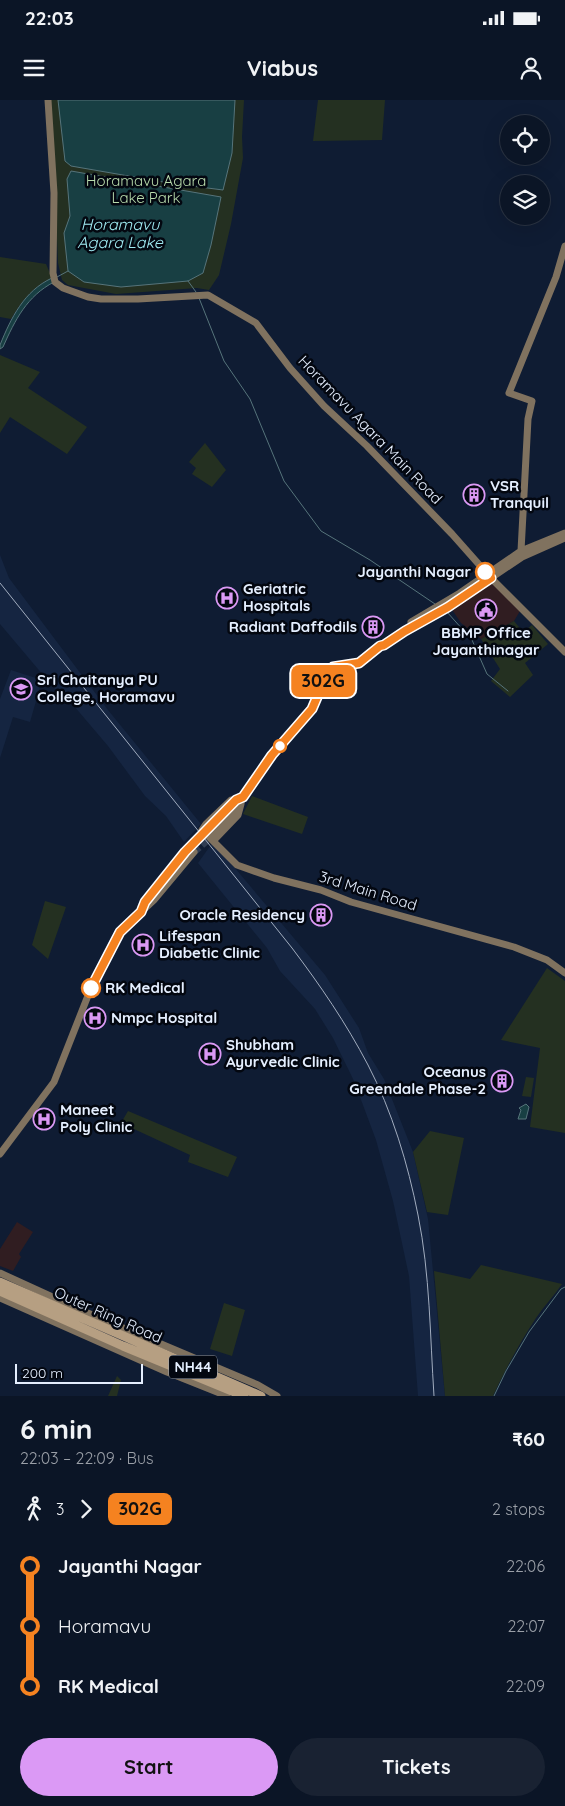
<!DOCTYPE html>
<html lang="en">
<head>
<meta charset="utf-8">
<style>
  :root { --surface:#0b1526; --page:#192232; --text:#f1f3f6; --muted:#9a9fa7; --line:#2b3443; --accent:#db99f5 }
  body { margin:0; font-family:Quicksand,sans-serif; background:var(--page); color:var(--text); height:100vh; display:flex; flex-direction:column; font-size:19px; white-space:nowrap }
  * { box-sizing:border-box; margin:0 }
  p { font-size:16px; color:var(--muted) }
  .icon { flex:none; width:28px; height:28px; fill:none; stroke:currentColor; stroke-width:2; stroke-linecap:round; stroke-linejoin:round }
  .map { position:relative; height:1296px; overflow:hidden }
  .panel { display:flex; flex-direction:column; background:var(--surface); flex:1 }
  .panel>* { flex:none }
  .badge { padding:0 10px; border-radius:8px; font-size:18px; line-height:32px }
  .tools { position:absolute; left:500px; top:15px; display:grid; gap:10px }
  .tools a { display:grid; place-items:center; width:50px; height:50px; border-radius:50%; background:var(--surface); box-shadow:0 5px 20px #0002,0 0 0 1px var(--line); font-size:25px }
  .scale { position:absolute; left:15px; bottom:12px; width:128px; box-sizing:border-box; padding-left:5px; border:2px solid #e5efff; border-top:0; font-size:14px; line-height:18px; white-space:nowrap; color:#e5efff; -webkit-text-stroke:4px #030710; paint-order:stroke }
  .map>.badge { position:absolute; translate:-50% -50%; box-shadow:0 0 0 2px #fff }
  .legs { display:flex; align-items:center; gap:8px; height:55px; padding:0 20px; font-size:16px }
  .legs p { margin-inline-start:auto }
  .summary { display:flex; align-items:center; justify-content:space-between; height:85px; padding:0 20px }
  h1 { font-size:28px; font-weight:800; line-height:38px }
  .button { display:flex; gap:10px; margin-top:auto; padding:10px 20px }
  .button a { flex:1; height:58px; border-radius:30px; background:var(--accent); color:#111; font-size:20px; font-weight:800; line-height:58px; text-align:center }
  .button a+a { background:var(--page); color:var(--text) }
  ul { padding:0 20px; list-style:none }
  li { display:flex; align-items:center; gap:18px; height:60px; font-size:19px }
  li i { display:grid; place-items:center; width:8px; height:100%; margin:0 6px; background:currentColor }
  li i::after { content:''; width:12px; height:12px; margin:-6px; border:4px solid; border-radius:50%; background:var(--surface) }
  li p { margin-inline-start:auto }
  li:first-child i { background:linear-gradient(#0000 50%,currentColor 0) }
  li:last-child i { background:linear-gradient(currentColor 50%,#0000 0) }
  .status { display:flex; justify-content:space-between; align-items:center; height:35px; padding:0 25px; background:var(--surface); direction:ltr }
  .status svg { height:14px; fill:currentColor }
  header { display:flex; justify-content:space-between; align-items:center; height:65px; padding:0 20px; background:var(--surface); font-size:22px; font-weight:800 }
  .map>svg:first-child { display:block }
</style>
</head>
<body>
<div class="status"><b>22:03</b><svg viewBox="0 0 49 12"><path d="M0 12V9h3v3zM5 12V6h3v6zM10 12V3h3v9zM15 12V0h3v12zM26 1h20v11H26zM47 4h2v5h-2z"/></svg></div>
<header><svg class="icon" aria-label="menu" viewBox="0 0 24 24"><path d="M4 6h16M4 12h16M4 18h16"/></svg>Viabus<svg class="icon" aria-label="person" viewBox="0 0 24 24"><circle cx="12" cy="8" r="4"/><path d="M4 21q1-7 8-7t8 7"/></svg></header>
<div class="map">
<svg width="565" height="1296" viewBox="0 0 565 1296">
  <rect width="100%" height="100%" fill="#0f1c33"/>
  <!-- commercial -->
  <path fill="#301d21" d="M 491,481 L 520,511 L 514,521 L 481,539 L 461,523 L 451,508 Z
    M 17,1122 L 33,1132 L 19,1154 L 21,1157 L 13,1171 L 0,1166 L 0,1149 Z"/>
  <!-- built -->
  <path fill="#152541" d="M 0,455 L 9,478 L 108,610 L 201,724 L 184,742 L 166,716 L 145,696 L 108,646 L 74,606 L 54,588 L 0,524 Z
    M 11,570 L 42,580 L 30,622 L 13,617 L 0,658 L 0,599 Z
    M 213,742 L 325,875 L 359,928 L 368,953 L 384,979 L 413,1052 L 428,1119 L 445,1296 L 418,1296 L 409,1176 L 393,1101 L 376,1040 L 354,981 L 333,938 L 315,909 L 280,871 L 267,848 L 198,763 Z"/>
  <!-- green -->
  <path fill="#243021" d="M 51,0 L 244,0 L 242,37 L 243,58 L 231,124 L 219,175 L 209,190 L 197,188 L 116,194 L 68,185 L 62,180 L 58,163 Z
    M 318,0 L 385,0 L 382,40 L 313,41 Z
    M 0,157 L 46,164 L 52,178 C 34,186 21,202 11,219 L 0,217 Z
    M 0,255 L 40,272 L 28,288 L 87,327 L 67,354 L 10,317 L 0,333 Z
    M 205,343 L 226,370 L 212,387 L 192,374 L 196,368 L 189,362 Z
    M 514,521 L 523,532 L 532,525 L 548,544 L 525,563 L 533,575 L 510,597 L 491,581 L 500,569 L 481,539 Z
    M 252,696 L 308,717 L 302,734 L 243,714 Z
    M 45,801 L 66,807 L 48,859 L 32,845 Z
    M 547,868 L 565,881 L 565,1033 L 530,1027 L 540,948 L 501,940 Z
    M 526,977 L 534,978 L 531,997 L 522,996 Z
    M 128,1011 L 237,1057 L 228,1077 L 188,1062 L 190,1055 L 121,1023 Z
    M 430,1031 L 464,1038 L 448,1115 L 427,1112 L 413,1052 Z
    M 481,1165 L 562,1184 C 554,1196 544,1206 536,1218 C 519,1244 506,1268 493,1296 L 445,1296 L 434,1171 L 470,1179 Z
    M 224,1203 L 245,1210 L 232,1256 L 210,1249 Z
    M 117,1276 L 121,1280 L 117,1296 L 108,1296 Z"/>
  <!-- water -->
  <path fill="#183f43" stroke="#56747b" d="M 58,0 L 235,0 L 232,53 L 223,90 L 169,83 L 71,66 L 65,61 Z
    M 71,71 L 221,97 L 211,145 L 203,173 L 188,181 L 121,187 L 84,182 L 68,171 L 64,133 L 70,116 L 67,79 Z
    M 52,178 L 54,182 C 27,196 15,220 3,247 L 0,249 L 0,245 C 11,218 24,191 52,178 Z
    M 526,1004 L 529,1007 L 526,1019 L 518,1019 L 521,1010 L 519,1008 Z"/>
  <g fill="none" stroke-linecap="round" stroke-linejoin="round">
    <!-- stream -->
    <path stroke="#56747b" stroke-width="1" d="M 57,177 L 68,171
      M 188,181 L 196,192
      M 199,198 L 224,261 L 250,299 L 284,381 L 321,431 L 370,460 L 435,504
      M 447,512 L 472,540 L 487,574 L 508,591
      M 494,1296 L 506,1271 L 529,1232 L 561,1189 L 565,1187"/>
    <!-- secondary-tunnel -->
    <path stroke="#2f3c52" stroke-width="7" stroke-dasharray="7 3.5" stroke-linecap="butt" d="M 189,747 L 206,731
      M 194,752 L 211,737"/>
    <!-- secondary -->
    <path stroke="#80725f" stroke-width="7" d="M 48,0 L 54,93 L 53,173 L 55,182 L 63,188 L 88,197 L 101,199 L 138,199 L 208,195 L 256,223 L 290,268 L 324,306 L 367,346 L 452,434 L 491,478 L 565,552
      M 521,451 L 528,319 L 532,301 L 509,293 L 556,177 L 565,146
      M 411,522 L 460,493 L 521,451 L 565,433
      M 236,700 L 231,700 L 206,724 L 202,730 L 237,765 L 274,778 L 321,790 L 351,802 L 514,847 L 547,860 L 565,873
      M 211,737 L 241,703 L 243,697 L 272,655 L 312,609 L 327,574 L 333,567 L 359,563 L 380,546 L 384,545 L 405,531 L 448,507 L 522,457 L 565,438
      M 215,739 L 238,715 L 241,704
      M 142,809 L 145,802 L 189,747
      M 0,1054 L 54,982 L 91,888 L 120,832 L 154,800 L 194,752
      M 0,1173 L 83,1211 L 258,1285 L 277,1296
      M 0,1198 L 167,1272 L 227,1296"/>
    <!-- highway -->
    <path stroke="#b69f82" stroke-width="9" d="M 0,1182 L 261,1296
      M 0,1191 L 123,1246 L 244,1296"/>
    <!-- rail -->
    <path stroke="#a2adbf" stroke-width="1" d="M 0,483 L 292,848 C 320,885 346,923 368,965 C 392,1011 408,1064 418,1115 C 430,1174 430,1236 434,1296"/>
  </g>
  <g fill="none" stroke-linecap="round" stroke-linejoin="round">
    <!-- line-1 casing -->
    <g stroke="#fff" stroke-width="11">
      <path id="line-1" d="M 91,888 L 120,832 L 141,812 L 145,802 L 185,752 L 236,700 L 243,697 L 272,655 L 312,609 L 327,574 L 333,567 L 359,563 L 380,546 L 384,545 L 405,531 L 448,507 L 491,478 L 485,472"/>
    </g>
    <!-- line-1 -->
    <use href="#line-1" stroke="#f58220" stroke-width="8"/>
  </g>
  <!-- icons -->
  <defs>
    <g id="building-ring" transform="scale(1.125)"><circle r="9.5" fill="#030710" stroke="#db99f5" stroke-width="1.5"/><path d="M-4-6H4V6H1V3H-1V6H-4ZM-2.5-4.3h1.7v1.8h-1.7ZM.8-4.3h1.7v1.8H.8ZM-2.5-1h1.7V.8h-1.7ZM.8-1h1.7V.8H.8Z" fill="#db99f5"/></g>
    <g id="hospital-ring" transform="scale(1.125)"><circle r="9.5" fill="#030710" stroke="#db99f5" stroke-width="1.5"/><path d="M-5-5h3v3.5h4V-5h3V5h-3V1.5h-4V5h-3Z" fill="#db99f5"/></g>
    <g id="civic-ring" transform="scale(1.125)"><circle r="9.5" fill="#030710" stroke="#db99f5" stroke-width="1.5"/><path d="M-.6-6.5H3V-4.5H.6V-3L4-1V1h2V6H-6V1h2V-1L-.6-3ZM-1.2 2.5V6h2.4V2.5Z" fill="#db99f5"/></g>
    <g id="university-ring" transform="scale(1.125)"><circle r="9.5" fill="#030710" stroke="#db99f5" stroke-width="1.5"/><path d="M0-5L7-2L0 1L-7-2ZM-4 1L0 2.5L4 1V4Q0 6-4 4Z" fill="#db99f5"/></g>
  </defs>
  <g fill-rule="evenodd">
    <use href="#building-ring" x="474" y="395"/>
    <use href="#hospital-ring" x="227" y="498"/>
    <use href="#civic-ring" x="486" y="510"/>
    <use href="#building-ring" x="373" y="527"/>
    <use href="#university-ring" x="21" y="589"/>
    <use href="#building-ring" x="321" y="815"/>
    <use href="#hospital-ring" x="143" y="845"/>
    <use href="#hospital-ring" x="95" y="918"/>
    <use href="#hospital-ring" x="210" y="954"/>
    <use href="#building-ring" x="502" y="981"/>
    <use href="#hospital-ring" x="44" y="1019"/>
  </g>
  <!-- markers -->
  <g fill="#fff" stroke="#f58220" stroke-width="2.5">
    <circle cx="485" cy="472" r="9"/>
    <circle cx="280" cy="646" r="6"/>
    <circle cx="91" cy="888" r="9"/>
  </g>
  <g text-anchor="middle" stroke-width="5" stroke-linejoin="round" paint-order="stroke">
    <!-- shield labels -->
    <rect fill="#030710" stroke="#a1a9b7" stroke-width="1" x="169" y="1255.5" width="48" height="23" rx="4"/>
    <g font-size="14" font-weight="bold" fill="#e5efff">
      <text x="193" y="1272">NH44</text>
    </g>
    <!-- park labels -->
    <g font-size="15" fill="#b9dcad" stroke="#030710">
      <text x="146" y="86">Horamavu Agara<tspan x="146" dy="17">Lake Park</tspan></text>
    </g>
    <!-- street labels -->
    <g font-size="15" fill="#e5efff" stroke="#030710">
      <text transform="translate(370 330) rotate(46)" y="5">Horamavu Agara Main Road</text>
      <text transform="translate(368 791) rotate(17)" y="5">3rd Main Road</text>
      <text transform="translate(108 1215) rotate(24)" y="5">Outer Ring Road</text>
    </g>
    <!-- poi labels -->
    <g font-size="15" font-weight="bold" fill="#e5efff" stroke="#030710" text-anchor="start">
      <text x="490" y="391">VSR<tspan x="490" dy="17">Tranquil</tspan></text>
      <text x="243" y="494">Geriatric<tspan x="243" dy="17">Hospitals</tspan></text>
      <text x="357" y="532" text-anchor="end">Radiant Daffodils</text>
      <text x="486" y="538" text-anchor="middle">BBMP Office<tspan x="486" dy="17">Jayanthinagar</tspan></text>
      <text x="37" y="585">Sri Chaitanya PU<tspan x="37" dy="17">College, Horamavu</tspan></text>
      <text x="305" y="820" text-anchor="end">Oracle Residency</text>
      <text x="159" y="841">Lifespan<tspan x="159" dy="17">Diabetic Clinic</tspan></text>
      <text x="111" y="923">Nmpc Hospital</text>
      <text x="226" y="950">Shubham<tspan x="226" dy="17">Ayurvedic Clinic</tspan></text>
      <text x="486" y="977" text-anchor="end">Oceanus<tspan x="486" dy="17">Greendale Phase-2</tspan></text>
      <text x="60" y="1015">Maneet<tspan x="60" dy="17">Poly Clinic</tspan></text>
    </g>
    <!-- stop labels -->
    <g font-size="15" font-weight="bold" fill="#e5efff" stroke="#030710" text-anchor="end">
      <text x="471" y="477">Jayanthi Nagar</text>
      <text x="105" y="893" text-anchor="start">RK Medical</text>
    </g>
    <!-- water labels -->
    <g font-size="16" font-style="italic" fill="#a0ebf3" stroke="#030710">
      <text x="120" y="130">Horamavu<tspan x="120" dy="18">Agara Lake</tspan></text>
    </g>
  </g>
</svg>
<div class="tools">
<a><svg class="icon" aria-label="locate" viewBox="0 0 24 24"><circle cx="12" cy="12" r="6"/><path d="M12 2v4M12 18v4M2 12h4M18 12h4"/></svg></a>
<a><svg class="icon" aria-label="layers" viewBox="0 0 24 24"><path d="M12 4l9 5-9 5-9-5zM3 14l9 5 9-5"/></svg></a>
</div>
<div class="scale">200 m</div>
<b class="badge" style="left:323px;top:581px;background:#f58220;color:#111">302G</b>
</div>
<section class="panel">
<div class="summary"><div><h1>6 min</h1><p>22:03 – 22:09 · Bus</p></div><b>₹60</b></div>
<div class="legs"><svg class="icon" aria-label="walk" viewBox="0 0 24 24"><circle cx="13" cy="4" r="2"/><path d="M13 8l-2 6 4 7M11 14l-3 7M7 12l3-4h3l4 4"/></svg>3<svg class="icon" aria-label="forward" viewBox="0 0 24 24"><path d="M9 5l7 7-7 7"/></svg><b class="badge" style="background:#f58220;color:#111">302G</b><p>2 stops</p></div>
<ul>
<li><i style="color:#f58220"></i><b>Jayanthi Nagar</b><p>22:06</p></li>
<li><i style="color:#f58220"></i><span>Horamavu</span><p>22:07</p></li>
<li><i style="color:#f58220"></i><b>RK Medical</b><p>22:09</p></li>
</ul>
<div class="button"><a>Start</a><a>Tickets</a></div>
</section>
</body>
</html>
